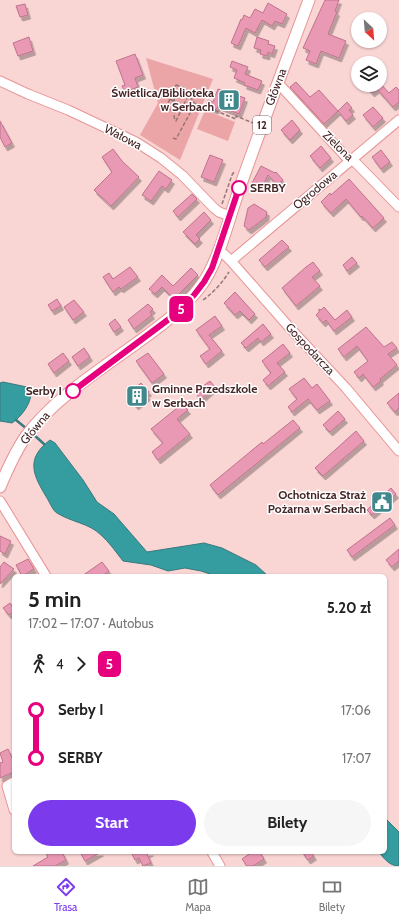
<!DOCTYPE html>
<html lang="pl">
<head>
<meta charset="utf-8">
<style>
  :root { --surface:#fff; --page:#f6f6f6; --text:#222; --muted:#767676; --line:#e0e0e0; --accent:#7c3aed }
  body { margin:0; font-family:Cabin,sans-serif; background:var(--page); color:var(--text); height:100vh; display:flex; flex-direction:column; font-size:15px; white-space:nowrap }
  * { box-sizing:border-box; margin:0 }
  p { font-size:13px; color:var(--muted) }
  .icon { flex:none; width:22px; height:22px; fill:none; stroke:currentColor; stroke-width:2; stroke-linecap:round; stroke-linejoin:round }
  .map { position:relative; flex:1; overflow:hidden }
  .side { position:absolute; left:12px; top:574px; width:375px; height:280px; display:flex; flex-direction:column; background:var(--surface); border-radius:6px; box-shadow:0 1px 3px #0004 }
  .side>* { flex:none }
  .badge { padding:0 8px; border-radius:6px; font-size:14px; line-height:26px }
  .needle { width:26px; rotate:154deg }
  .buttons { position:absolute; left:351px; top:12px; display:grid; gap:8px }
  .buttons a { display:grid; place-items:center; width:36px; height:36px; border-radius:50%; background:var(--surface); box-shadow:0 1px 3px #0004; font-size:20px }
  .map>.badge { position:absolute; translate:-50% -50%; box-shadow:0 0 0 2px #fff }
  .legs { display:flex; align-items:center; gap:6px; height:44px; padding:0 16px; font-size:13px }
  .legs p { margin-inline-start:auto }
  .headline { display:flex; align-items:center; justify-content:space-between; height:68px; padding:0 16px }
  h1 { font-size:22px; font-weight:700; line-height:30px }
  .action { display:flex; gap:8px; margin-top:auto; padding:8px 16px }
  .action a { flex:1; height:46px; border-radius:24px; background:var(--accent); color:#fff; font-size:16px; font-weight:700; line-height:46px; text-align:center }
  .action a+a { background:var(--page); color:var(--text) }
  ul { padding:0 16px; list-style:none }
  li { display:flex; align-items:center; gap:14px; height:48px; font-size:15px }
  li i { display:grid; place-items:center; width:6px; height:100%; margin:0 5px; background:currentColor }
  li i::after { content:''; width:10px; height:10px; margin:-5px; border:3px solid; border-radius:50%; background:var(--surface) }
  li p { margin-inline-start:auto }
  li:first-child i { background:linear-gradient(#0000 50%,currentColor 0) }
  li:last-child i { background:linear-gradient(currentColor 50%,#0000 0) }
  .menu { display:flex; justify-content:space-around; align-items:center; height:56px; border-top:1px solid var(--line); background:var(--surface); font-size:11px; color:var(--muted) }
  .menu a { display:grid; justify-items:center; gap:2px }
  .menu .active { color:var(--accent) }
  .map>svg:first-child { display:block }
</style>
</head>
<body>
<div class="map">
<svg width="399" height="866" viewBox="0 0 399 866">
  <defs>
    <filter id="shadow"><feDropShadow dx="2.5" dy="4" stdDeviation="0" flood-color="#0004"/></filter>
  </defs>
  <rect width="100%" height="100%" fill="#f9d5d4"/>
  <!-- green -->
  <path fill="#eba5a6" d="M 146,58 L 213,79 L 180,160 L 140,135 L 158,103 Z
    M 205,110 L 235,122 L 228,141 L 197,129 Z"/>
  <!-- water -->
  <path fill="#359ca0" stroke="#3a797c" d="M 3,382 L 27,387 L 31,393 C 31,404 21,417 12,423 L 0,421 L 0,383 Z
    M 50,440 L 55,443 L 83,480 L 97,502 L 114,514 L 147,552 L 204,543 L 222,548 L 256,565 L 268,576 L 216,576 L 201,571 L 185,568 L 168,571 L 151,565 L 123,561 C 116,552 109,542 101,535 C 89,523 71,522 57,513 C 53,511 50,503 47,498 C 33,475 25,459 50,440 Z
    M 385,818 L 399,832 L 399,866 C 390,866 384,859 379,852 L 385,852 Z"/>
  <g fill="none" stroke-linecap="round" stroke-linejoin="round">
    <!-- stream -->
    <path stroke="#3a797c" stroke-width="2.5" d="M 16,420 L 27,429
      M 33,434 L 44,444"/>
  </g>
  <!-- building -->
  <path fill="#e999b3" stroke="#bf738c" filter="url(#shadow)" d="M 325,0 L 339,0 L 335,11 L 337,12 L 328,34 L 346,41 L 339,58 L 321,51 L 316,64 L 306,60 L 310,51 L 303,48 Z
    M 268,3 L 287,14 L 282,24 L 275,21 L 272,26 L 262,20 L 255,33 L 246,28 L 238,46 L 231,43 L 241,19 L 242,20 L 244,15 L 250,18 L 255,9 L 263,13 Z
    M 25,4 L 28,15 L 20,17 L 16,6 Z
    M 29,37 L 33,51 L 18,56 L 13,43 Z
    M 257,37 L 269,41 L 268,44 L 275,46 L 272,54 L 268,52 L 267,56 L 260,54 L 261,50 L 254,48 Z
    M 135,54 L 143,75 L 135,78 L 138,87 L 125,92 L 122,86 L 125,85 L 116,61 Z
    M 232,61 L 248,67 L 245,74 L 262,81 L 258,90 L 244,85 L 245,83 L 234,78 L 237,70 L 230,67 Z
    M 296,82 L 310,97 L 319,90 L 338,111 L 347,102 L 352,108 L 349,110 L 353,115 L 346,121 L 338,111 L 324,124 L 290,87 Z
    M 380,83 L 389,93 L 396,87 L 399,90 L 399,102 L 393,107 L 377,89 L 372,93 L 365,85 L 380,85 Z
    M 218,89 L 245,98 L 239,114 L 218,106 L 216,110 L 206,107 L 208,100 L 213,102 Z
    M 373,107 L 383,118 L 373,127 L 363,115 Z
    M 292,120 L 300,130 L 290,140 L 281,130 Z
    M 0,121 L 12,143 L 5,147 L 0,137 Z
    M 321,146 L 331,158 L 320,168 L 310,156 Z
    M 113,149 L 122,161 L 139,177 L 111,206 L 94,190 L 112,172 L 102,157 Z
    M 381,150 L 390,162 L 381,169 L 372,157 Z
    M 210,155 L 223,160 L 214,182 L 201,177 Z
    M 261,166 L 275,173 L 276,172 L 283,180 L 277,185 L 268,175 L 262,188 L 252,183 Z
    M 159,171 L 172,180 L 166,189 L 162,186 L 151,201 L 142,195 Z
    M 349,179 L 384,218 L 373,228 L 362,216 L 361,217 L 346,199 L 331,213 L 321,202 L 330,193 L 331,195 Z
    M 192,194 L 197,199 L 178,217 L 173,211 Z
    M 254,204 L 267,212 L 266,217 L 249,230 L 244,226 L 248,208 Z
    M 204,212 L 211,220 L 196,235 L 200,239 L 195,244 L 183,232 Z
    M 282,240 L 289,247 L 265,267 L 259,260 Z
    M 352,257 L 357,263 L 347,271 L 343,265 Z
    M 313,262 L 320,271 L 312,277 L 320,286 L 296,306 L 282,288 L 306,267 Z
    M 130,267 L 138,277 L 121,289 L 119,287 L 113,292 L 103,277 L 109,273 L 113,279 Z
    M 191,268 L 198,275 L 174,299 L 162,287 L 155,294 L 149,289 L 162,275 L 173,286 Z
    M 235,292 L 255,314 L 249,320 L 240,311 L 235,315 L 224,303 Z
    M 57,299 L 61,306 L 52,311 L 48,305 Z
    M 74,300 L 84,312 L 73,320 L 64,307 Z
    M 148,304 L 153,309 L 150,312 L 152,315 L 134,329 L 128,320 Z
    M 324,307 L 335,320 L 347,310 L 352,317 L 334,331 L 326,320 L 323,323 L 316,315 L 319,312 L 319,309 L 321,310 Z
    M 215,316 L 222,326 L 209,335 L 222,351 L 206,364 L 200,356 L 210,349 L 196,330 Z
    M 115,319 L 121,327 L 114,332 L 109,324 Z
    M 263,324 L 271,334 L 261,342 L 258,338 L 246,348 L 241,343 Z
    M 366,327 L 384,347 L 392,342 L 397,348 L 388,354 L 397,365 L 380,379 L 381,381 L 373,387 L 363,374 L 359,378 L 354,372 L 368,361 L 357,346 L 344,357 L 338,349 Z
    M 283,344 L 290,353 L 277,363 L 285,372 L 268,386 L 263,380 L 271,373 L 262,361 Z
    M 84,348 L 90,357 L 78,366 L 72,357 Z
    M 63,353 L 69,361 L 54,373 L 48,364 Z
    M 148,353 L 164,374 L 152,383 L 136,361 Z
    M 304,378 L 312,388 L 317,384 L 330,401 L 317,410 L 308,399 L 292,412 L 288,407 L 297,399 L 289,389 Z
    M 210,381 L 215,387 L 201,399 L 195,392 Z
    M 141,383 L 149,392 L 146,394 L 148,396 L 136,406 L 126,395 Z
    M 399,393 L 399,408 L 395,412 L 387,403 Z
    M 182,404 L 188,410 L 177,419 L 190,434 L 158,460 L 152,452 L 163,443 L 151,429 Z
    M 338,411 L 345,419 L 330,432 L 323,425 Z
    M 293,420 L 300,428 L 218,495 L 210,485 L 262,442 L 263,444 Z
    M 356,431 L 364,441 L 323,476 L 315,468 Z
    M 391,488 L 396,494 L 372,515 L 367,510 Z
    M 390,518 L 395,525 L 352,557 L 347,550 Z
    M 0,536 L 11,541 L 5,554 L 0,551 Z
    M 399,549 L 399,561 L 392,567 L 386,560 Z
    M 28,559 L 34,569 L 22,576 L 16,565 Z
    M 4,562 L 14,569 L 0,584 L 0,567 Z
    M 102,562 L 109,571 L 102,576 L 82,576 Z
    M 10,603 L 14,609 L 14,611 L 9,615 L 3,608 Z
    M 8,749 L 14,762 L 14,772 L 0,778 L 0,763 L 3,762 L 0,753 Z
    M 45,852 L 62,852 L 66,860 L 55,866 L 33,866 L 48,857 Z
    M 80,852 L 101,852 L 85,861 Z
    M 131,852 L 151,852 L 147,854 L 151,863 L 143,866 L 139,858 L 135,860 Z
    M 252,852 L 260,852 L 264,859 L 253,866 L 247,866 L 242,859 Z
    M 302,852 L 311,852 L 314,856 L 308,860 Z"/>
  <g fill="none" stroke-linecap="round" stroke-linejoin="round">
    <!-- minor casing -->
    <g stroke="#e89596" stroke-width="11">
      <path id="minor" d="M 0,81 L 28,94 L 68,110 L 136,142 L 161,158 L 182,175 L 214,208 L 219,212 L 230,216
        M 278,83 L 346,157 L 356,163 L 399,207
        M 218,252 L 224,254 L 231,261 L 289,327 L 346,388 L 399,451
        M 231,261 L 399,120
        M 0,501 L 46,576
        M 14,782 L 7,786 L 14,810
        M 212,852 L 220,866"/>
    </g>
    <!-- major casing -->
    <g stroke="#e89596" stroke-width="13">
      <path id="major" d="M 0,487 C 7,470 15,452 26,436 C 55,398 98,371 137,343 C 159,327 183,310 200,287 C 219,263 229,217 240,187 C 262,124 286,62 309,0"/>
    </g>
    <!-- path -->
    <path stroke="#977575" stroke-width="1.5" stroke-dasharray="4 2" stroke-linecap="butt" d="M 176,85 L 184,88 L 180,96 L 173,92 Z
      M 188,96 L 176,121 L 175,120 L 174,116 C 177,107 170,99 179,91 L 180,92 C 187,95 191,97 195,104 L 199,104 L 236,119 L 236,116 L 253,123
      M 170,99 L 177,103 L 173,111 L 166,107 Z
      M 173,138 L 176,139 L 195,104
      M 222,204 L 232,175 L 234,172
      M 203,300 C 214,292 222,283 229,272"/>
    <!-- minor -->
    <use href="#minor" stroke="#fff" stroke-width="9"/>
    <!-- major -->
    <use href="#major" stroke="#fff" stroke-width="11"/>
  </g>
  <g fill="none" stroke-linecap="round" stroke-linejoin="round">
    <!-- line-1 casing -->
    <g stroke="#fff" stroke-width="9">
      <path id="line-1" d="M 73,391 L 173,316 L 194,295 L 204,282 L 212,268 L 239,188"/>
    </g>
    <!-- line-1 -->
    <use href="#line-1" stroke="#e6007e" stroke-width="6"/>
  </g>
  <!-- icons -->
  <defs>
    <g id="building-square" transform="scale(1.15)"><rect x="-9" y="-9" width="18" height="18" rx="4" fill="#40888b" stroke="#fff"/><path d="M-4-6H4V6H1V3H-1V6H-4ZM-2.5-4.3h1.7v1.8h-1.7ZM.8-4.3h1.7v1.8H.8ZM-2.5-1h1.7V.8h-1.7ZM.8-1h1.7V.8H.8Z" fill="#fff"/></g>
    <g id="civic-square" transform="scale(1.15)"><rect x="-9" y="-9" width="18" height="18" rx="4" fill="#40888b" stroke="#fff"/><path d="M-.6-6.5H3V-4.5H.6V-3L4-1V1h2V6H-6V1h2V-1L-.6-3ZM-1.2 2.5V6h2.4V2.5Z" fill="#fff"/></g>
  </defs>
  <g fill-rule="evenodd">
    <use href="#building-square" x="229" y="100"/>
    <use href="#building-square" x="137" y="396"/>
    <use href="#civic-square" x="382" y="502"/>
  </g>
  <!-- markers -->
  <g fill="#fff" stroke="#e6007e" stroke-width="2">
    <circle cx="239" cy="188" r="7"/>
    <circle cx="73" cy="391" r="7"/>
  </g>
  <g text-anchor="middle" stroke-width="3" stroke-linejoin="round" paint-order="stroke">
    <!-- shield labels -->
    <rect fill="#fff" stroke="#7e6768" stroke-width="1" x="253" y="116" width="18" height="18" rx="3"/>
    <g font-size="11" font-weight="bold" fill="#472627">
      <text x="262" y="129">12</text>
    </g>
    <!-- street labels -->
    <g font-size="12" fill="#472627" stroke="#fff">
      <text transform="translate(276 87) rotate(-69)" y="4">Główna</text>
      <text transform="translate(123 137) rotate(27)" y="4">Wałowa</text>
      <text transform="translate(338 146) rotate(44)" y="4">Zielona</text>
      <text transform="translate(315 190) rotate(-40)" y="4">Ogrodowa</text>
      <text transform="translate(310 349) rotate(47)" y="4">Gospodarcza</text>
      <text transform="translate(35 428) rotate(-50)" y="4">Główna</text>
    </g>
    <!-- poi labels -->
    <g font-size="12" font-weight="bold" fill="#472627" stroke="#fff" text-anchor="end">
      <text x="214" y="97">Świetlica/Biblioteka<tspan x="214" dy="14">w Serbach</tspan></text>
      <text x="152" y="393" text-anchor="start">Gminne Przedszkole<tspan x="152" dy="14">w Serbach</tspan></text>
      <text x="366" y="499">Ochotnicza Straż<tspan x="366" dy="14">Pożarna w Serbach</tspan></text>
    </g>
    <!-- stop labels -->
    <g font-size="12" font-weight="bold" fill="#472627" stroke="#fff" text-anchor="start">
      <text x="250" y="192">SERBY</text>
      <text x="62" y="395" text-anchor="end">Serby I</text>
    </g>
  </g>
</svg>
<div class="buttons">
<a><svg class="needle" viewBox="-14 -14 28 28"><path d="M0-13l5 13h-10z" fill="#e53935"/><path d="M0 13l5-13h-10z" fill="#767676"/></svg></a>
<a><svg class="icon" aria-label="layers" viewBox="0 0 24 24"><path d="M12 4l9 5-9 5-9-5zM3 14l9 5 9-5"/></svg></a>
</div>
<b class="badge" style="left:181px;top:309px;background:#e6007e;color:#fff">5</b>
<section class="side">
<div class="headline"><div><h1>5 min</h1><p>17:02 – 17:07 · Autobus</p></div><b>5.20 zł</b></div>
<div class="legs"><svg class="icon" aria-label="walk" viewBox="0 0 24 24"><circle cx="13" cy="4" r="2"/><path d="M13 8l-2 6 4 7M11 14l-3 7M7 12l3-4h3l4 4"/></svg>4<svg class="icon" aria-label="forward" viewBox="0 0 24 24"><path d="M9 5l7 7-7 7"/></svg><b class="badge" style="background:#e6007e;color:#fff">5</b></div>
<ul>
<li><i style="color:#e6007e"></i><b>Serby I</b><p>17:06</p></li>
<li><i style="color:#e6007e"></i><b>SERBY</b><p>17:07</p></li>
</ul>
<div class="action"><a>Start</a><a>Bilety</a></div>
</section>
</div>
<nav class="menu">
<a class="active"><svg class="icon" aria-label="directions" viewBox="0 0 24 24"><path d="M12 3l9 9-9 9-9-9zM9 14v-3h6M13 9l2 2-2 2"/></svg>Trasa</a>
<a><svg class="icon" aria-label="map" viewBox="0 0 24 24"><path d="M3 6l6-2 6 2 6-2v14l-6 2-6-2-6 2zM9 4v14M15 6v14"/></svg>Mapa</a>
<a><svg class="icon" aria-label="tickets" viewBox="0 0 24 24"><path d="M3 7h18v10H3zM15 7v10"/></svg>Bilety</a>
</nav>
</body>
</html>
